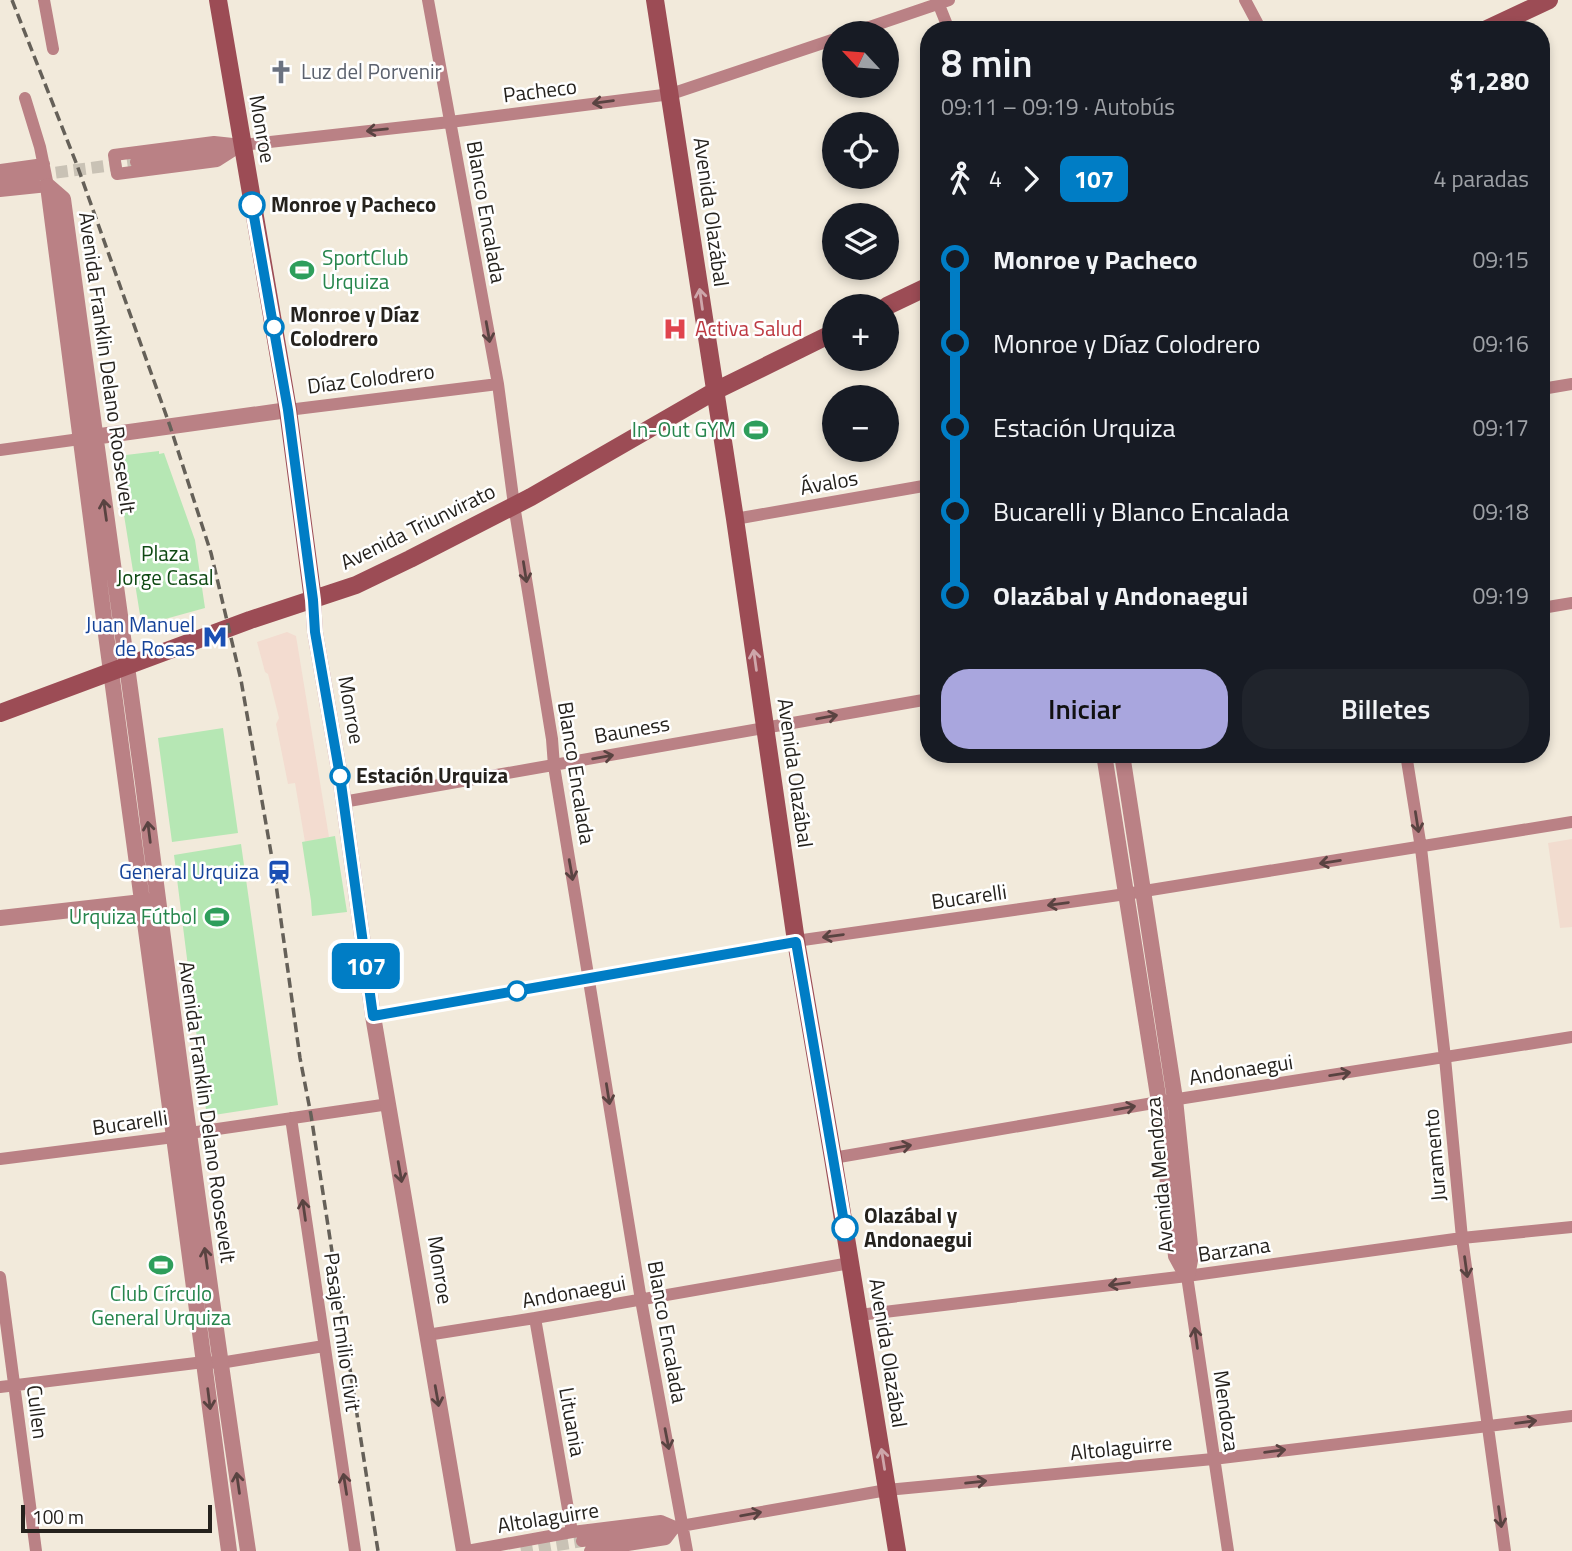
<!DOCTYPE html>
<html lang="es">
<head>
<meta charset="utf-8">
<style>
  :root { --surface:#171b24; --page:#20242c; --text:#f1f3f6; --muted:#9ea1a6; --accent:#a9a6de }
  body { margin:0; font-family:"Titillium Web",sans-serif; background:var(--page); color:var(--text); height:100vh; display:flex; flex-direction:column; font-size:26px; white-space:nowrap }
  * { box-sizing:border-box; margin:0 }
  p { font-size:23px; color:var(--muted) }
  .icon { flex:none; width:38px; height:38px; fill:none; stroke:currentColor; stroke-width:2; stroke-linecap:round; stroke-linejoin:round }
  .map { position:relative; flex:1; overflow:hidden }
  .side { position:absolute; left:920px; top:21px; width:630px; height:742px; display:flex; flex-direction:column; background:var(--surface); border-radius:28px; box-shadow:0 4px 10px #0003 }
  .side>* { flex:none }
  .badge { padding:0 14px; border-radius:10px; font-size:24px; line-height:46px }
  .needle { width:46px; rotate:296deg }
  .fabs { position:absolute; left:822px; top:21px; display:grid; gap:14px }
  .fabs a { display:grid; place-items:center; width:77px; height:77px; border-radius:50%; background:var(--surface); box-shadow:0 4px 10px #0003; font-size:35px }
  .scale { position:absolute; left:21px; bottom:18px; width:191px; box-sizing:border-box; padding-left:7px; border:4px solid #25221d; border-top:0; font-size:19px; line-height:24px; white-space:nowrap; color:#25221d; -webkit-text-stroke:5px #fff; paint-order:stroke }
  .map>.badge { position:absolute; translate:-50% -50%; box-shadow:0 0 0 4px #fff }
  .legs { display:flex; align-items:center; gap:10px; height:77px; padding:0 21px; font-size:23px }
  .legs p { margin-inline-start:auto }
  .head { display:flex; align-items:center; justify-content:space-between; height:119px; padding:0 21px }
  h1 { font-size:38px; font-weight:600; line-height:52px }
  .primary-button { display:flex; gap:14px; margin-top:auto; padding:14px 21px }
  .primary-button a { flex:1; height:80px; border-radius:28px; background:var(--accent); color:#111; font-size:28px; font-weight:600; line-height:80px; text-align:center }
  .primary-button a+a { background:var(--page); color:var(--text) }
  ul { padding:0 21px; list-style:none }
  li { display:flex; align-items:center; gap:24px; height:84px; font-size:26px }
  li i { display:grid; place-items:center; width:10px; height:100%; margin:0 9px; background:currentColor }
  li i::after { content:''; width:18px; height:18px; margin:-9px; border:5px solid; border-radius:50%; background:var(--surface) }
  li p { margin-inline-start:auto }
  li:first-child i { background:linear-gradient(#0000 50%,currentColor 0) }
  li:last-child i { background:linear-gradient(currentColor 50%,#0000 0) }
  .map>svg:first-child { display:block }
</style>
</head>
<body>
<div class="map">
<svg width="1572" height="1551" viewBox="0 0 1572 1551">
  <rect width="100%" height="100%" fill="#f2eadb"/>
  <!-- commercial -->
  <path fill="#f3dcd0" d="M 287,632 L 296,636 L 329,837 L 305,842 L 295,783 L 288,784 L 276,724 L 279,718 L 268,674 L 265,672 L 257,642 Z"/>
  <!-- education -->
  <path fill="#f2dccf" d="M 1572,839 L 1572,927 L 1560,928 L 1548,843 Z"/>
  <!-- green -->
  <path fill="#b6e7b4" d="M 159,451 L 159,454 L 164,453 L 195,540 L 205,608 L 147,624 L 141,621 L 115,459 L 126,457 L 126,455 Z
    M 223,728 L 238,833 L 172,842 L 158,738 Z
    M 335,836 L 347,912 L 312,916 L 311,901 L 302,842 Z
    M 241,844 L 278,1105 L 214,1115 L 206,1110 L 174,855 Z"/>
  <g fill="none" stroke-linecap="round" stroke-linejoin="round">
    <!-- minor-tunnel -->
    <path stroke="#c9c2b5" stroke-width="12" stroke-dasharray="12 6" stroke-linecap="butt" d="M 38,175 L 136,162
      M 521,1551 L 582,1541"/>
    <!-- minor -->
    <path stroke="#ba8185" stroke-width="12" d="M 44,0 L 53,49
      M 428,0 L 498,384 L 514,505 L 552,739 L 554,766 L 641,1300 L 687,1551
      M 937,0 L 949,30
      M 1245,0 L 1261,30
      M 852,33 L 949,0
      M 214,142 L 242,145 L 217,161 L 117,174 L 114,155 Z
      M 136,162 L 217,151 L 242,145 L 450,122 L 671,94 L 835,39
      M 0,170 L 44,164
      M 0,180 L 38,175
      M 0,191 L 48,186 L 40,147 L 25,98
      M 1542,389 L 1572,384
      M 288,410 L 498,384
      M 0,450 L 80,439
      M 735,519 L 929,485
      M 1542,608 L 1572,603
      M 1406,754 L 1421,848 L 1445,1058 L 1462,1238 L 1505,1551
      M 343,802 L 929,699
      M 373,1016 L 796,941 L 1126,894 L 1572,822
      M 291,1118 L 355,1551
      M 833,1158 L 1159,1102 L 1572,1037
      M 0,1159 L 174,1137 L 190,1133 L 389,1104
      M 1187,1276 L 1228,1551
      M 0,1277 L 36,1551
      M 859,1315 L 1187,1276 L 1462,1238 L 1572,1227
      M 535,1318 L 572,1532
      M 427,1335 L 535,1318 L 850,1263
      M 0,1387 L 204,1362 L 220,1363 L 324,1346
      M 582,1541 L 675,1527 L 887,1490 L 1213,1459 L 1572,1416
      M 467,1551 L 572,1532 L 661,1521 L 675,1527 L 666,1539 L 590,1551"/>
    <!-- tertiary -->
    <path stroke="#ba8185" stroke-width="16" d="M 48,186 L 63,199 C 89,394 118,589 143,783 C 176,1040 210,1296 248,1551
      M 48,186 L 107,642 L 174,1137 L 229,1551
      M 86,438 L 288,410
      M 313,600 L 315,632 L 340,776 L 373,1016 L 464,1551
      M 1104,754 L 1159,1102 L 1176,1256 L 1187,1276
      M 1122,754 L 1175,1099 L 1191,1255 L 1187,1276
      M 0,918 L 151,901"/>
    <!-- secondary -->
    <path stroke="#9c4c55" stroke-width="18" d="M 218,0 L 288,410 L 313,600
      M 655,0 L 735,519 L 796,941 L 833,1158 L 897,1551
      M 1485,30 L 1549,0
      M 887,306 L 929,286
      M 0,713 L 250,620 L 356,585 L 410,559 L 531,497 L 715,391 L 835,332"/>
    <!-- rail -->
    <path stroke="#656058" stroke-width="3.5" stroke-dasharray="10 5" stroke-linecap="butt" d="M 12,0 L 77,165 L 170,426 L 211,553 L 241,680 L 274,870 L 300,1058 L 311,1115 L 378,1551"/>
  </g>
  <!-- one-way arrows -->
  <defs><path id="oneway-shaft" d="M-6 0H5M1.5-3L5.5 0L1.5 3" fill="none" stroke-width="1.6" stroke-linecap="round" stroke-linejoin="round" transform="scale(1.75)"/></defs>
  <g stroke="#594341">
    <use href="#oneway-shaft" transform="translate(603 102) rotate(173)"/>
    <use href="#oneway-shaft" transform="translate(377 130) rotate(174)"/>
    <use href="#oneway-shaft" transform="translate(488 332) rotate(80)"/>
    <use href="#oneway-shaft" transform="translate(105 510) rotate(-98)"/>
    <use href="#oneway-shaft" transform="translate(525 572) rotate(81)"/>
    <use href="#oneway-shaft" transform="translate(827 717) rotate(-10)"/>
    <use href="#oneway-shaft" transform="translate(603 757) rotate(-10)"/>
    <use href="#oneway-shaft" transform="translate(1417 822) rotate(81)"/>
    <use href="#oneway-shaft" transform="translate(149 832) rotate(-97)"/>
    <use href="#oneway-shaft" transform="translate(1330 862) rotate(171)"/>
    <use href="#oneway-shaft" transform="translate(571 870) rotate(80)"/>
    <use href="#oneway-shaft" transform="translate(1058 904) rotate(172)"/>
    <use href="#oneway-shaft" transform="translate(833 936) rotate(172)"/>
    <use href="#oneway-shaft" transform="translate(1340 1074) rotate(-9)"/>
    <use href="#oneway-shaft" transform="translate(608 1094) rotate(81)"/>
    <use href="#oneway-shaft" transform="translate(1125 1108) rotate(-10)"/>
    <use href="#oneway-shaft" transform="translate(901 1147) rotate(-10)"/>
    <use href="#oneway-shaft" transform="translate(400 1172) rotate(80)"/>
    <use href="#oneway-shaft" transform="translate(304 1210) rotate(-98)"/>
    <use href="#oneway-shaft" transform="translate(206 1258) rotate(-98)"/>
    <use href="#oneway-shaft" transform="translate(1466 1267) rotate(82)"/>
    <use href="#oneway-shaft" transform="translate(1119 1284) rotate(173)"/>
    <use href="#oneway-shaft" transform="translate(1196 1338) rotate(-98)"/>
    <use href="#oneway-shaft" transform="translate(437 1396) rotate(80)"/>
    <use href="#oneway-shaft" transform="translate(209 1399) rotate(83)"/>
    <use href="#oneway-shaft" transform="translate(1526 1422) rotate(-7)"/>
    <use href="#oneway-shaft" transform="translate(667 1439) rotate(79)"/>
    <use href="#oneway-shaft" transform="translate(1275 1451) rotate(-7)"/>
    <use href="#oneway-shaft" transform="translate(976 1482) rotate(-6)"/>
    <use href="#oneway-shaft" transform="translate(238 1483) rotate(-98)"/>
    <use href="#oneway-shaft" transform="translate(345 1484) rotate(-99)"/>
    <use href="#oneway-shaft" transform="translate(751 1514) rotate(-10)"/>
    <use href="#oneway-shaft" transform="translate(1500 1517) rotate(82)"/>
  </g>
  <g stroke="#cea6aa">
    <use href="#oneway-shaft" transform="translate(701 299) rotate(-98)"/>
    <use href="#oneway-shaft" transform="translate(755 660) rotate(-98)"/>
    <use href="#oneway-shaft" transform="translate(883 1459) rotate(-99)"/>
  </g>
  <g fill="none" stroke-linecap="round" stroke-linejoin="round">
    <!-- line-1 casing -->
    <g stroke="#fff" stroke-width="16">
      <path id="line-1" d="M 252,205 L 288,410 L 313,600 L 315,632 L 340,776 L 373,1016 L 796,942 L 845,1228"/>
    </g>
    <!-- line-1 -->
    <use href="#line-1" stroke="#007dc5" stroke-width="10"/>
  </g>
  <!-- icons -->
  <defs>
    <g id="church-bare" transform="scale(1.89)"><path d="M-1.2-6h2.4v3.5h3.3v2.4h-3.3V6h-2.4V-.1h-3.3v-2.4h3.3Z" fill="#6b7280" stroke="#fff" stroke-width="2.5" paint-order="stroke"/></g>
    <g id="stadium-bare" transform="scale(1.89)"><path d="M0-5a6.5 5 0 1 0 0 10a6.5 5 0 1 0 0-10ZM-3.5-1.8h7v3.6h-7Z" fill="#2e9e5b" stroke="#fff" stroke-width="2.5" paint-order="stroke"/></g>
    <g id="hospital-bare" transform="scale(1.89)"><path d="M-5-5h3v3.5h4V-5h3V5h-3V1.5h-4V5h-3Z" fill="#e0444e" stroke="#fff" stroke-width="2.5" paint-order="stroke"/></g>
    <g id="metro-bare" transform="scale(1.89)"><path d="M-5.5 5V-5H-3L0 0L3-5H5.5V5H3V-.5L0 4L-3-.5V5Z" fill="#1a4fb4" stroke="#fff" stroke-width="2.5" paint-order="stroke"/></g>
    <g id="station-bare" transform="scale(1.89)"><path d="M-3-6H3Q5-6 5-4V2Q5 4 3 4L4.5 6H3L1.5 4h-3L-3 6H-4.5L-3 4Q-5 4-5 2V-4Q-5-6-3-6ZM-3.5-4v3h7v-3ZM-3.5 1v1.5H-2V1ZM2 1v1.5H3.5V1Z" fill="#1a4fb4" stroke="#fff" stroke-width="2.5" paint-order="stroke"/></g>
  </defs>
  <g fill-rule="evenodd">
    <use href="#church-bare" x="281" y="72"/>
    <use href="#stadium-bare" x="302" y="270"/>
    <use href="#hospital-bare" x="675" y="329"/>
    <use href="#stadium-bare" x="756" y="430"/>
    <use href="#metro-bare" x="215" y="637"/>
    <use href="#station-bare" x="279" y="872"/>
    <use href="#stadium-bare" x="217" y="917"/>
    <use href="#stadium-bare" x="161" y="1265"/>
  </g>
  <!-- markers -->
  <g fill="#fff" stroke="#007dc5" stroke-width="3.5">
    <circle cx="252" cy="205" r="12"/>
    <circle cx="274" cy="327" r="9"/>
    <circle cx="340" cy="776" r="9"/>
    <circle cx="517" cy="991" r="9"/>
    <circle cx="845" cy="1228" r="12"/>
  </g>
  <g text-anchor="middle" stroke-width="5" stroke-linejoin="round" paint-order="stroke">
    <!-- worship labels -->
    <g font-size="21" fill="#5b616d" stroke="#fff" text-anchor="start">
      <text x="301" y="79">Luz del Porvenir</text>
    </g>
    <!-- street labels -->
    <g font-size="21" fill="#25221d" stroke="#fff">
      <text transform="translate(540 91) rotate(-7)" y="7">Pacheco</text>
      <text transform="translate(262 129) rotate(80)" y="7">Monroe</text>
      <text transform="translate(486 212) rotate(80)" y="7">Blanco Encalada</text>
      <text transform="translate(711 212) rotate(82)" y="7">Avenida Olazábal</text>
      <text transform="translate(107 363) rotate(82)" y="7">Avenida Franklin Delano Roosevelt</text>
      <text transform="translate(371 379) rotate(-7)" y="7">Díaz Colodrero</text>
      <text transform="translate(829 483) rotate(-10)" y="7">Ávalos</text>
      <text transform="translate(418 527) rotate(-26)" y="7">Avenida Triunvirato</text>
      <text transform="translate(351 710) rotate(80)" y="7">Monroe</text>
      <text transform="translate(632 730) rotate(-10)" y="7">Bauness</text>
      <text transform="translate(576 773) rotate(81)" y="7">Blanco Encalada</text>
      <text transform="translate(795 773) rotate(82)" y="7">Avenida Olazábal</text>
      <text transform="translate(969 897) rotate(-8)" y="7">Bucarelli</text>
      <text transform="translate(1241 1070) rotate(-9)" y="7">Andonaegui</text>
      <text transform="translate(207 1112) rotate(82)" y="7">Avenida Franklin Delano Roosevelt</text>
      <text transform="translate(130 1123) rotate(-8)" y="7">Bucarelli</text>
      <text transform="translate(1435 1155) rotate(-95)" y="7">Juramento</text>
      <text transform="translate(1160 1175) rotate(-95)" y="7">Avenida Mendoza</text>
      <text transform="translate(1234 1250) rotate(-8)" y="7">Barzana</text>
      <text transform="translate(440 1270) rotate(81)" y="7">Monroe</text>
      <text transform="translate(574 1292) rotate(-10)" y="7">Andonaegui</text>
      <text transform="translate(342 1332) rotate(82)" y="7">Pasaje Emilio Civit</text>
      <text transform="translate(667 1332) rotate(80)" y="7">Blanco Encalada</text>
      <text transform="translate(888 1353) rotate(81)" y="7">Avenida Olazábal</text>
      <text transform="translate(1226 1411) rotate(82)" y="7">Mendoza</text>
      <text transform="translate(37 1412) rotate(83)" y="7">Cullen</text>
      <text transform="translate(572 1422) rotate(80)" y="7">Lituania</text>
      <text transform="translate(1121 1448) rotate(-6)" y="7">Altolaguirre</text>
      <text transform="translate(548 1518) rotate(-9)" y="7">Altolaguirre</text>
    </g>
    <!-- stop labels -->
    <g font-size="21" font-weight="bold" fill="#25221d" stroke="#fff" text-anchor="start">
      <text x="271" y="212">Monroe y Pacheco</text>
      <text x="290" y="322">Monroe y Díaz<tspan x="290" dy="24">Colodrero</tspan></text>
      <text x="356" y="783">Estación Urquiza</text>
      <text x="864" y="1223">Olazábal y<tspan x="864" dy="24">Andonaegui</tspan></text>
    </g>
    <!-- leisure labels -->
    <g font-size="21" fill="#27864d" stroke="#fff" text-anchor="end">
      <text x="322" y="265" text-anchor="start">SportClub<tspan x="322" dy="24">Urquiza</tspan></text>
      <text x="736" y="437">In-Out GYM</text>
      <text x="197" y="924">Urquiza Fútbol</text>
      <text x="161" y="1301" text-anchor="middle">Club Círculo<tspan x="161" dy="24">General Urquiza</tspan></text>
    </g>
    <!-- health labels -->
    <g font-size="21" fill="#be3a42" stroke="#fff" text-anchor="start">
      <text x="695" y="336">Activa Salud</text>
    </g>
    <!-- park labels -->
    <g font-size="21" fill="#0f4913" stroke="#fff">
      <text x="165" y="561">Plaza<tspan x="165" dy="24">Jorge Casal</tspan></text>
    </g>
    <!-- transit labels -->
    <g font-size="21" fill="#164399" stroke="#fff" text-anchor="end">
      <text x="195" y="632">Juan Manuel<tspan x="195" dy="24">de Rosas</tspan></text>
      <text x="259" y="879">General Urquiza</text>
    </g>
  </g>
</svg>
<div class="fabs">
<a><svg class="needle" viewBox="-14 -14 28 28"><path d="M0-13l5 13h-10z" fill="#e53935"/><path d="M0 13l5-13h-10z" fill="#9ea1a6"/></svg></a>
<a><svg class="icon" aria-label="locate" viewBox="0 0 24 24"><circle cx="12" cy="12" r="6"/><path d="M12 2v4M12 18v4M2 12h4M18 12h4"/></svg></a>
<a><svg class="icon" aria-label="layers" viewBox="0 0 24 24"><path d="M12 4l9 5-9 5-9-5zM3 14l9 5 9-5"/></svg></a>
<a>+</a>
<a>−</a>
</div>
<div class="scale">100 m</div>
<b class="badge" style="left:366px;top:966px;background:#007dc5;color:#fff">107</b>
<section class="side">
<div class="head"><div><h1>8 min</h1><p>09:11 – 09:19 · Autobús</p></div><b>$1,280</b></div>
<div class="legs"><svg class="icon" aria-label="walk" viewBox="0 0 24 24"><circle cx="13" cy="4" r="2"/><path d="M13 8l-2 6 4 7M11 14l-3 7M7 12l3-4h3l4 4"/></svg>4<svg class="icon" aria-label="forward" viewBox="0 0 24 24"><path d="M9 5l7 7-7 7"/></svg><b class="badge" style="background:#007dc5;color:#fff">107</b><p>4 paradas</p></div>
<ul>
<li><i style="color:#007dc5"></i><b>Monroe y Pacheco</b><p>09:15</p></li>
<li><i style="color:#007dc5"></i><span>Monroe y Díaz Colodrero</span><p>09:16</p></li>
<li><i style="color:#007dc5"></i><span>Estación Urquiza</span><p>09:17</p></li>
<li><i style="color:#007dc5"></i><span>Bucarelli y Blanco Encalada</span><p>09:18</p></li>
<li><i style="color:#007dc5"></i><b>Olazábal y Andonaegui</b><p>09:19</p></li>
</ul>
<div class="primary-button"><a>Iniciar</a><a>Billetes</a></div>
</section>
</div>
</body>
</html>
